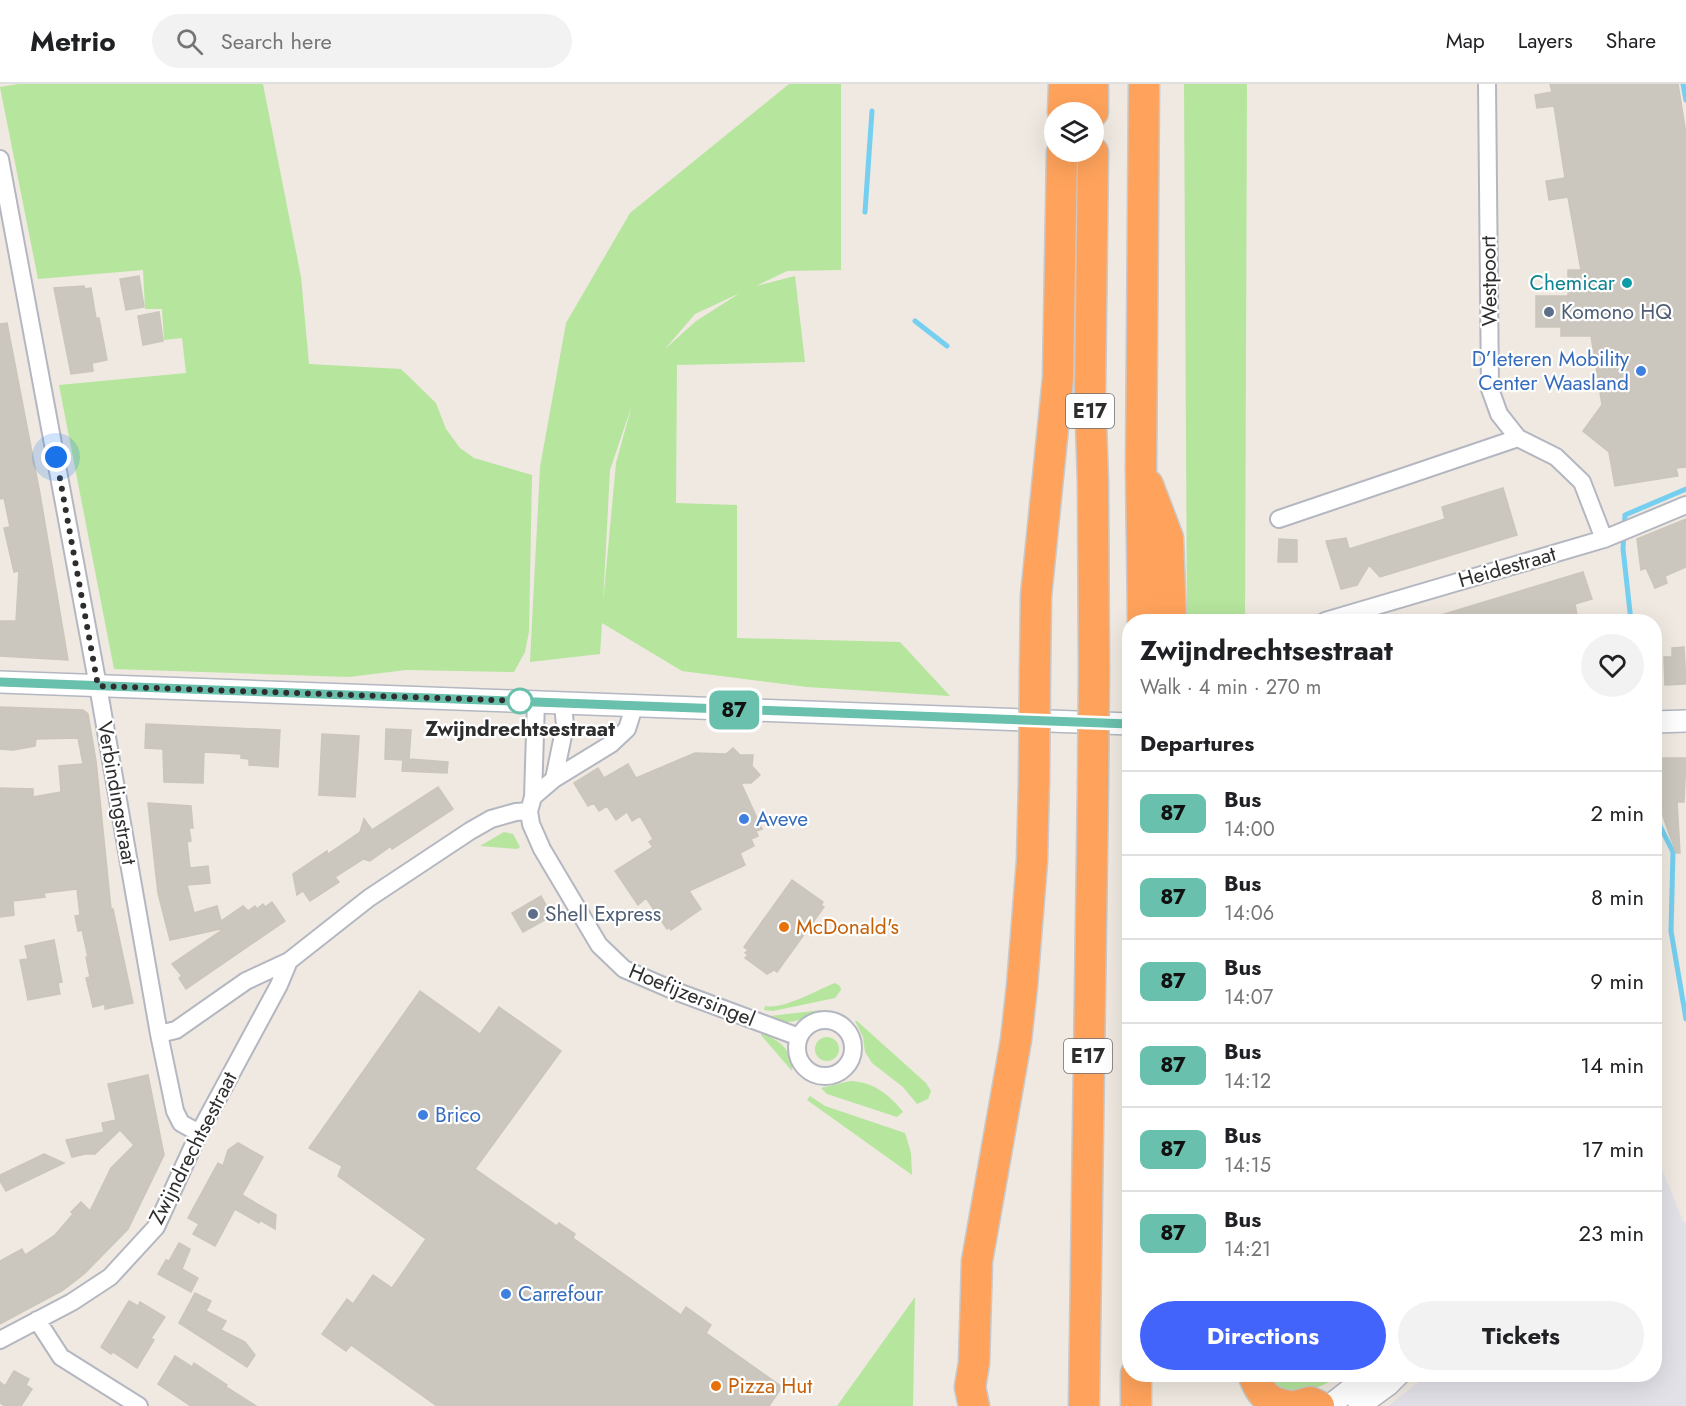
<!DOCTYPE html>
<html lang="en">
<head>
<meta charset="utf-8">
<style>
  :root { --surface:#fff; --page:#f2f2f2; --text:#202124; --muted:#757577; --line:#e0e0e0; --accent:#4264fb }
  body { margin:0; font-family:Jost,sans-serif; background:var(--page); color:var(--text); height:100vh; display:flex; flex-direction:column; font-size:22px; white-space:nowrap }
  * { box-sizing:border-box; margin:0 }
  p { font-size:20px; color:var(--muted) }
  .icon { flex:none; width:33px; height:33px; fill:none; stroke:currentColor; stroke-width:2; stroke-linecap:round; stroke-linejoin:round }
  .map { position:relative; flex:1; overflow:hidden }
  .panel { position:absolute; left:1122px; top:530px; width:540px; height:768px; display:flex; flex-direction:column; background:var(--surface); border-radius:24px; box-shadow:0 6px 24px #0002 }
  .panel>* { flex:none }
  .badge { padding:0 12px; border-radius:9px; font-size:21px; line-height:39px }
  .controls { position:absolute; left:1044px; top:18px; display:grid; gap:12px }
  .controls a { display:grid; place-items:center; width:60px; height:60px; border-radius:50%; background:var(--surface); box-shadow:0 6px 24px #0002; font-size:30px }
  .you { position:absolute; width:30px; height:30px; margin:-15px; border:4px solid #fff; border-radius:50%; background:#1a73e8; box-shadow:0 0 0 9px #1a73e833 }
  .map>.badge { position:absolute; translate:-50% -50%; box-shadow:0 0 0 3px #fff }
  h2 { padding:0 18px; font-size:22px; line-height:54px }
  .round { display:grid; place-items:center; flex:none; width:63px; height:63px; border-radius:32px; background:var(--page) }
  .overview { display:flex; align-items:center; justify-content:space-between; height:102px; padding:0 18px }
  h1 { font-size:28px; font-weight:700; line-height:45px }
  .primary-button { display:flex; gap:12px; margin-top:auto; padding:12px 18px }
  .primary-button a { flex:1; height:69px; border-radius:36px; background:var(--accent); color:#fff; font-size:24px; font-weight:700; line-height:69px; text-align:center }
  .primary-button a+a { background:var(--page); color:var(--text) }
  ul { padding:0; list-style:none }
  li { display:flex; align-items:center; gap:18px; height:84px; padding:0 18px; border-top:2px solid var(--line) }
  li div { flex:1 }
  li b { display:block; font-size:22px }
  li em { font-style:normal }
  li .badge { min-width:66px; font-weight:700; text-align:center }
  header { display:flex; align-items:center; gap:36px; box-sizing:border-box; height:84px; padding:0 30px; background:var(--surface); border-bottom:2px solid var(--line) }
  header strong { font-size:28px }
  nav { display:flex; gap:33px; margin-inline-start:auto; font-size:21px }
  .search { width:420px; height:54px; background:var(--page); display:flex; align-items:center; gap:15px; box-sizing:border-box; padding:0 21px; border-radius:33px; color:var(--muted); font-size:22px }
  .map>svg:first-child { display:block }
</style>
</head>
<body>
<header>
<strong>Metrio</strong>
<div class="search"><svg class="icon" aria-label="search" viewBox="0 0 24 24"><circle cx="10" cy="10" r="6"/><path d="M15 15l6 6"/></svg>Search here</div>
<nav><a>Map</a><a>Layers</a><a>Share</a></nav>
</header>
<div class="map">
<svg width="1686" height="1322" viewBox="0 0 1686 1322">
  <rect width="100%" height="100%" fill="#efe9e1"/>
  <!-- industrial -->
  <path fill="#e3e1e8" d="M 1655,1068 L 1684,1139 L 1686,1138 L 1686,1322 L 1388,1322 L 1429,1290 L 1654,1290 Z"/>
  <!-- green -->
  <path fill="#b6e59e" fill-rule="evenodd" d="M 18,0 L 263,0 L 301,193 L 309,280 L 401,285 L 436,319 L 446,345 L 460,364 L 474,374 L 532,391 L 529,548 L 525,568 L 514,588 L 406,586 L 349,593 L 114,585 L 59,301 L 186,289 L 182,254 L 164,256 L 162,225 L 145,225 L 143,186 L 38,195 L 0,3 Z
    M 789,0 L 841,0 L 841,186 L 787,187 L 756,202 L 795,192 L 805,278 L 677,281 L 676,419 L 737,421 L 737,554 L 900,558 L 950,612 L 807,603 L 682,587 L 602,539 L 600,570 L 530,578 L 540,383 L 566,239 L 630,129 ZM 740,209 L 696,237 L 665,265 L 695,230 ZM 632,321 L 616,379 L 603,519 L 610,386 Z
    M 1184,0 L 1247,0 L 1245,537 L 1187,537 Z
    M 504,748 L 513,750 L 520,763 L 517,765 L 480,762 Z
    M 835,899 L 840,902 L 841,906 L 835,914 L 773,927 L 764,926 L 765,922 C 783,926 817,906 835,899 Z
    M 822,926 C 804,935 789,943 768,934 L 770,932 Z
    M 855,937 L 857,937 L 926,999 L 931,1007 L 928,1015 L 917,1020 L 903,1003 L 872,979 L 865,968 L 863,953 Z
    M 762,949 C 779,956 794,967 792,987 L 761,951 Z
    M815 965a12 12 0 1 1 24 0a12 12 0 1 1-24 0Z
    M 850,997 C 872,997 890,1011 903,1028 L 897,1033 L 827,1010 L 821,1004 Z
    M 810,1012 L 825,1022 L 905,1049 L 911,1069 L 912,1091 L 807,1016 Z
    M 915,1213 L 913,1322 L 837,1322 Z
    M 1278,1290 L 1342,1290 C 1328,1300 1297,1316 1280,1304 C 1276,1301 1273,1295 1271,1292 Z"/>
  <g fill="none" stroke-linecap="round" stroke-linejoin="round">
    <!-- stream -->
    <path stroke="#75cff0" stroke-width="5" d="M 1683,0 L 1686,16
      M 865,128 L 872,27
      M 915,237 L 947,262
      M 1631,537 L 1623,465 L 1625,431 L 1686,405
      M 1654,730 L 1673,768 L 1671,847 L 1686,935"/>
  </g>
  <!-- building -->
  <path fill="#cbc7bf" stroke="#cbc5ba" stroke-width="1.5" d="M 1550,0 L 1678,0 L 1686,50 L 1686,383 L 1676,384 L 1678,392 L 1615,402 L 1609,368 L 1583,347 L 1602,321 L 1591,252 L 1561,252 L 1561,243 L 1536,243 L 1536,212 L 1568,212 L 1568,186 L 1581,186 L 1568,113 L 1549,116 L 1546,97 L 1565,94 L 1554,22 L 1537,24 L 1535,11 L 1552,8 Z
    M 139,192 L 144,223 L 126,226 L 120,195 Z
    M 84,202 L 85,205 L 91,204 L 96,234 L 99,234 L 107,276 L 92,279 L 93,287 L 71,290 L 54,204 Z
    M 159,228 L 163,257 L 143,261 L 138,232 Z
    M 7,239 L 40,410 L 68,576 L 0,572 L 0,537 L 16,537 L 19,487 L 14,488 L 4,444 L 10,443 L 4,414 L 0,415 L 0,240 Z
    M 1503,404 L 1517,451 L 1380,493 L 1369,481 L 1357,501 L 1341,505 L 1326,457 L 1346,454 L 1349,465 L 1445,435 L 1442,423 Z
    M 1686,435 L 1686,483 L 1665,492 L 1667,499 L 1655,504 L 1646,484 L 1641,486 L 1637,455 Z
    M 1279,455 L 1297,456 L 1297,478 L 1278,478 Z
    M 1583,488 L 1592,515 L 1575,520 L 1578,537 L 1561,537 L 1559,531 L 1531,537 L 1431,537 L 1431,534 Z
    M 1684,563 L 1686,600 L 1665,601 L 1664,573 L 1672,573 L 1672,564 Z
    M 0,623 L 83,626 L 88,630 L 96,677 L 111,825 L 113,825 L 133,919 L 105,925 L 105,920 L 93,923 L 86,894 L 90,893 L 86,873 L 88,873 L 82,846 L 78,847 L 75,832 L 80,831 L 77,805 L 44,809 L 45,813 L 13,817 L 14,831 L 0,833 L 0,704 L 33,705 L 33,713 L 61,708 L 59,682 L 83,680 L 78,654 L 36,655 L 35,662 L 13,666 L 0,665 Z
    M 146,640 L 280,646 L 278,683 L 249,681 L 249,675 L 241,674 L 241,670 L 204,668 L 203,699 L 164,698 L 163,665 L 145,664 Z
    M 386,645 L 411,646 L 409,675 L 448,678 L 447,689 L 402,687 L 403,676 L 385,675 Z
    M 322,650 L 359,652 L 355,713 L 319,711 Z
    M 733,664 L 740,671 L 753,671 L 752,682 L 760,691 L 751,699 L 741,699 L 762,745 L 756,747 L 758,752 L 751,755 L 754,762 L 740,769 L 745,781 L 689,807 L 701,825 L 671,846 L 669,843 L 667,845 L 646,814 L 638,821 L 615,787 L 653,763 L 649,758 L 653,755 L 640,732 L 632,737 L 627,728 L 616,736 L 607,722 L 599,727 L 594,719 L 588,722 L 574,699 L 598,684 L 604,694 L 628,680 L 636,694 L 695,669 L 726,670 Z
    M 1661,674 L 1686,674 L 1684,718 L 1677,718 L 1680,769 L 1676,769 L 1663,732 Z
    M 438,703 L 453,725 L 392,765 L 391,762 L 370,777 L 363,775 L 335,793 L 339,798 L 310,817 L 303,807 L 297,811 L 293,790 L 327,767 L 328,770 L 360,748 L 364,735 L 372,746 Z
    M 148,719 L 191,722 L 193,744 L 189,744 L 191,757 L 187,758 L 190,784 L 208,782 L 210,799 L 187,801 L 194,829 L 217,822 L 221,837 L 243,822 L 248,827 L 255,822 L 257,825 L 263,820 L 265,823 L 272,818 L 285,837 L 186,905 L 179,894 L 182,892 L 172,880 L 225,844 L 170,856 L 158,809 Z
    M 792,796 L 823,818 L 821,821 L 824,823 L 777,888 L 774,886 L 767,890 L 745,874 L 748,871 L 745,869 L 748,866 L 744,863 Z
    M 541,812 L 552,832 L 523,848 L 512,829 Z
    M 54,856 L 62,898 L 58,899 L 60,910 L 28,916 L 20,876 L 28,875 L 25,862 Z
    M 420,907 L 480,950 L 499,923 L 561,967 L 475,1085 L 557,1142 L 559,1139 L 575,1150 L 573,1154 L 681,1231 L 686,1223 L 711,1241 L 706,1249 L 782,1303 L 769,1322 L 437,1322 L 351,1261 L 346,1267 L 322,1250 L 347,1215 L 353,1220 L 373,1191 L 392,1204 L 426,1155 L 338,1092 L 342,1082 L 309,1064 Z
    M 148,991 L 164,1071 L 128,1145 L 84,1190 L 63,1206 L 0,1240 L 0,1177 L 22,1165 L 25,1171 L 55,1151 L 73,1130 L 71,1128 L 81,1118 L 90,1127 L 111,1084 L 134,1061 L 120,1046 L 95,1070 L 85,1070 L 72,1073 L 66,1056 L 104,1048 L 102,1039 L 116,1036 L 108,1000 Z
    M 238,1059 L 263,1073 L 242,1111 L 276,1131 L 275,1145 L 260,1136 L 259,1139 L 235,1125 L 215,1162 L 193,1150 L 199,1140 L 188,1134 L 218,1079 L 223,1082 L 228,1066 Z
    M 44,1070 L 64,1079 L 6,1107 L 0,1097 L 0,1091 Z
    M 179,1159 L 190,1165 L 182,1185 L 198,1194 L 191,1208 L 158,1190 L 166,1176 L 169,1177 Z
    M 195,1209 L 211,1217 L 206,1227 L 226,1237 L 221,1246 L 245,1258 L 255,1271 L 247,1283 L 179,1239 Z
    M 129,1217 L 138,1222 L 140,1218 L 165,1233 L 151,1254 L 154,1256 L 137,1284 L 113,1268 L 111,1270 L 101,1263 Z
    M 175,1272 L 192,1283 L 194,1279 L 227,1301 L 226,1303 L 256,1322 L 191,1322 L 158,1300 Z
    M 14,1287 L 29,1295 L 26,1301 L 32,1305 L 21,1322 L 5,1322 L 0,1319 L 0,1298 L 5,1302 Z"/>
  <g fill="none" stroke-linecap="round" stroke-linejoin="round">
    <!-- minor casing -->
    <g stroke="#b4b7c1" stroke-width="20">
      <path id="minor" d="M 1487,0 L 1490,305 L 1499,330 L 1518,354 L 1556,373 L 1582,398 L 1604,455
        M 0,75 L 98,602 L 159,950 L 175,1027 L 181,1039 L 199,1049
        M 1279,435 L 1518,354
        M 1325,537 L 1604,455 L 1686,421
        M 536,618 L 533,713 L 529,727 L 531,740 L 542,765 L 599,861 L 624,885 L 675,907 L 799,953
        M 554,695 L 565,642 L 563,619
        M 533,713 L 554,695 L 611,660 L 627,645 L 634,623
        M797 964a28 28 0 1 1 56 0a28 28 0 1 1-56 0Z
        M 159,950 L 176,946 L 246,897 L 289,877 L 369,814 L 470,747 L 491,735 L 516,728 L 529,727
        M 37,1236 L 61,1273 L 139,1322
        M 0,1256 L 72,1218 L 110,1193 L 156,1143 L 199,1049 L 279,901 L 289,877"/>
    </g>
    <!-- tertiary casing -->
    <g stroke="#b4b7c1" stroke-width="24">
      <path id="tertiary" d="M 0,598 L 1130,640
        M 1654,638 L 1686,637
        M 1329,1322 L 1370,1290
        M 1359,1322 L 1388,1301 L 1399,1290"/>
    </g>
    <!-- motorway casing -->
    <g stroke="#c9c9c9" stroke-width="33">
      <path id="motorway" d="M 1063,28 L 1064,0
        M 1093,28 L 1093,0
        M 1093,68 L 1090,309 L 1093,399 L 1094,586
        M 1148,401 L 1168,454 L 1171,537
        M 1143,537 L 1141,385 L 1144,0
        M 1035,586 L 1036,512 L 1058,294 L 1062,68
        M 1136,1290 L 1136,1322
        M 1253,1290 C 1260,1310 1269,1320 1291,1322
        M 974,1322 L 970,1303 L 974,1279 L 977,1177 L 1016,956 L 1022,902 L 1032,777 L 1034,697
        M 1084,1322 L 1093,701
        M 1296,1322 L 1310,1318 L 1319,1322"/>
    </g>
    <!-- minor -->
    <use href="#minor" stroke="#fff" stroke-width="16"/>
    <!-- tertiary -->
    <use href="#tertiary" stroke="#fff" stroke-width="21"/>
    <!-- motorway -->
    <use href="#motorway" stroke="#ffa35c" stroke-width="30"/>
    <!-- motorway-bridge casing -->
    <g stroke="#c9c9c9" stroke-width="33" stroke-linecap="butt">
      <path id="motorway-bridge" d="M 1034,697 L 1035,586
        M 1093,701 L 1094,586"/>
    </g>
    <!-- motorway-bridge -->
    <use href="#motorway-bridge" stroke="#ffa35c" stroke-width="30"/>
  </g>
  <g fill="none" stroke-linecap="round" stroke-linejoin="round">
    <!-- line casing -->
    <g stroke="#fff" stroke-width="14">
      <path id="line" d="M 0,598 L 1130,640"/>
    </g>
    <!-- line -->
    <use href="#line" stroke="#69c0ac" stroke-width="9"/>
    <!-- walk -->
    <path stroke="#2e2e2e" stroke-width="6" stroke-dasharray="0 10.8" d="M 56,373 L 98,602 L 520,617"/>
  </g>
  <!-- markers -->
  <circle fill="#0f9aa8" stroke="#fff" stroke-width="2" cx="1627" cy="199" r="6"/>
  <g fill="#5c6f8a" stroke="#fff" stroke-width="2">
    <circle cx="1549" cy="228" r="6"/>
    <circle cx="533" cy="830" r="6"/>
  </g>
  <g fill="#3f7fe0" stroke="#fff" stroke-width="2">
    <circle cx="1641" cy="287" r="6"/>
    <circle cx="744" cy="735" r="6"/>
    <circle cx="423" cy="1031" r="6"/>
    <circle cx="506" cy="1210" r="6"/>
  </g>
  <circle fill="#fff" stroke="#69c0ac" stroke-width="3" cx="520" cy="617" r="12"/>
  <g fill="#e8710a" stroke="#fff" stroke-width="2">
    <circle cx="784" cy="843" r="6"/>
    <circle cx="716" cy="1302" r="6"/>
  </g>
  <g text-anchor="middle" stroke-width="4.5" stroke-linejoin="round" paint-order="stroke">
    <!-- shield labels -->
    <g fill="#fff" stroke="#6d6d6d" stroke-width="1.5">
      <rect x="1066" y="310" width="48" height="34" rx="4.5"/>
      <rect x="1064" y="955" width="48" height="34" rx="4.5"/>
    </g>
    <g font-size="20" font-weight="bold" fill="#2e2e2e">
      <text x="1090" y="334">E17</text>
      <text x="1088" y="979">E17</text>
    </g>
    <!-- street labels -->
    <g font-size="21" fill="#2e2e2e" stroke="#fff">
      <text transform="translate(1489 197) rotate(-91)" y="7">Westpoort</text>
      <text transform="translate(1507 483) rotate(-16)" y="7">Heidestraat</text>
      <text transform="translate(117 709) rotate(80)" y="7">Verbindingstraat</text>
      <text transform="translate(692 911) rotate(22)" y="7">Hoefijzersingel</text>
      <text transform="translate(193 1064) rotate(-63)" y="7">Zwijndrechtsestraat</text>
    </g>
    <!-- culture labels -->
    <g font-size="21" fill="#0d838f" stroke="#fff" text-anchor="end">
      <text x="1615" y="206">Chemicar</text>
    </g>
    <!-- service labels -->
    <g font-size="21" fill="#4e5e75" stroke="#fff" text-anchor="start">
      <text x="1561" y="235">Komono HQ</text>
      <text x="545" y="837">Shell Express</text>
    </g>
    <!-- shop labels -->
    <g font-size="21" fill="#366cbe" stroke="#fff" text-anchor="start">
      <text x="1629" y="282" text-anchor="end">D’Ieteren Mobility<tspan x="1629" dy="24">Center Waasland</tspan></text>
      <text x="756" y="742">Aveve</text>
      <text x="435" y="1038">Brico</text>
      <text x="518" y="1217">Carrefour</text>
    </g>
    <!-- stop labels -->
    <g font-size="21" font-weight="bold" fill="#2e2e2e" stroke="#fff">
      <text x="520" y="652">Zwijndrechtsestraat</text>
    </g>
    <!-- food labels -->
    <g font-size="21" fill="#c56008" stroke="#fff" text-anchor="start">
      <text x="796" y="850">McDonald's</text>
      <text x="728" y="1309">Pizza Hut</text>
    </g>
  </g>
</svg>
<div class="controls">
<a><svg class="icon" aria-label="layers" viewBox="0 0 24 24"><path d="M12 4l9 5-9 5-9-5zM3 14l9 5 9-5"/></svg></a>
</div>
<div class="you" style="left:56px;top:373px"></div>
<b class="badge" style="left:734px;top:626px;background:#69c0ac;color:#111">87</b>
<section class="panel">
<div class="overview"><div><h1>Zwijndrechtsestraat</h1><p>Walk · 4 min · 270 m</p></div><a class="round"><svg class="icon" aria-label="heart" viewBox="0 0 24 24"><path d="M12 20l-8-8c-3-5 5-10 8-4 3-6 11-1 8 4z"/></svg></a></div>
<h2>Departures</h2>
<ul>
<li><span class="badge" style="background:#69c0ac;color:#111">87</span><div><b>Bus</b><p>14:00</p></div><em>2 min</em></li>
<li><span class="badge" style="background:#69c0ac;color:#111">87</span><div><b>Bus</b><p>14:06</p></div><em>8 min</em></li>
<li><span class="badge" style="background:#69c0ac;color:#111">87</span><div><b>Bus</b><p>14:07</p></div><em>9 min</em></li>
<li><span class="badge" style="background:#69c0ac;color:#111">87</span><div><b>Bus</b><p>14:12</p></div><em>14 min</em></li>
<li><span class="badge" style="background:#69c0ac;color:#111">87</span><div><b>Bus</b><p>14:15</p></div><em>17 min</em></li>
<li><span class="badge" style="background:#69c0ac;color:#111">87</span><div><b>Bus</b><p>14:21</p></div><em>23 min</em></li>
</ul>
<div class="primary-button"><a>Directions</a><a>Tickets</a></div>
</section>
</div>
</body>
</html>
